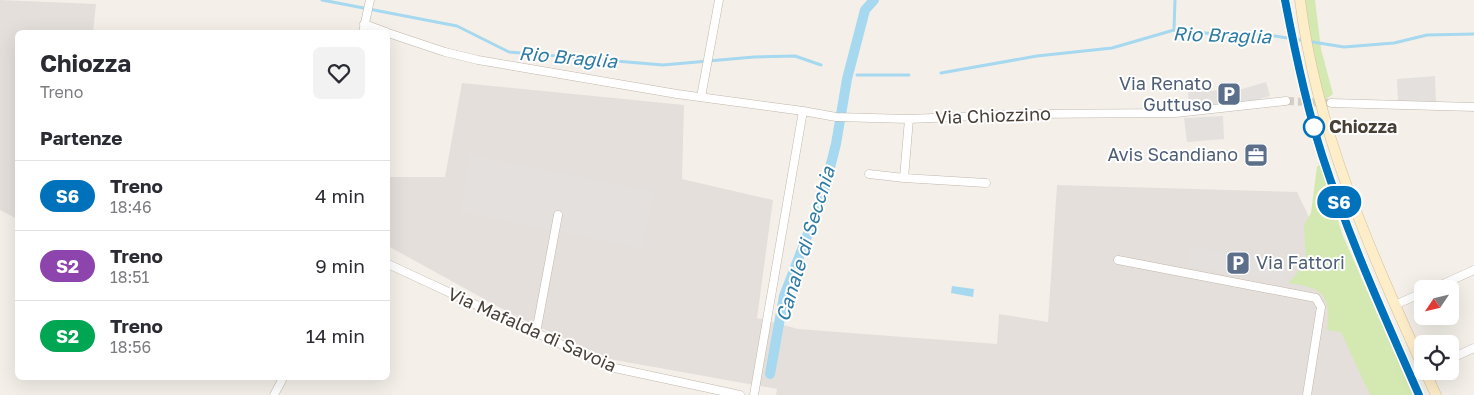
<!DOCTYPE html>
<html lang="it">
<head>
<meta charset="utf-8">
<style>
  :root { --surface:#fff; --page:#f2f2f3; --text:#2b2b33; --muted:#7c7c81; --line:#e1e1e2 }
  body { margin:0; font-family:"Golos Text",sans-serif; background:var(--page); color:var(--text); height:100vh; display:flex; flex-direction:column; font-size:19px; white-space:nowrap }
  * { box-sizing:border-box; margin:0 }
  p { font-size:16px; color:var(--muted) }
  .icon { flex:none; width:28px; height:28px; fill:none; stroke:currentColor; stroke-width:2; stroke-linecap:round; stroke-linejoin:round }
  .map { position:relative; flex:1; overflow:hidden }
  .side { position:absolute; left:15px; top:30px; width:375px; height:350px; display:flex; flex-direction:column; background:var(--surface); border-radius:8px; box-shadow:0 5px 20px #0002 }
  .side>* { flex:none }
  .badge { padding:0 10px; border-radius:16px; font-size:18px; line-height:32px }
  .needle { width:32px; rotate:235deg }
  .buttons { position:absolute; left:1414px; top:280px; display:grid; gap:10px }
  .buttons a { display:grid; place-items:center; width:45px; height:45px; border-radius:8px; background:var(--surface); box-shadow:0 5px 20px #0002; font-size:25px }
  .map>.badge { position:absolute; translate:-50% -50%; box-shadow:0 0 0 2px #fff }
  h2 { padding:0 25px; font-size:19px; line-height:45px }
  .round { display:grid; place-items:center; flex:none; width:52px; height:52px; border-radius:8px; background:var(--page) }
  .headline { display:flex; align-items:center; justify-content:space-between; height:85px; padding:0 25px }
  h1 { font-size:24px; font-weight:700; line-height:38px }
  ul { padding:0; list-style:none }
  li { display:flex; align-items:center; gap:15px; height:70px; padding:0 25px; border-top:1px solid var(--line) }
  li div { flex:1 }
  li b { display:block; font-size:19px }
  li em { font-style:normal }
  li .badge { min-width:55px; font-weight:700; text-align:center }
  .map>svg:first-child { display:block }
</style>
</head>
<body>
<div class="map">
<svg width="1474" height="395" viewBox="0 0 1474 395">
  <rect width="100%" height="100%" fill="#f4f0e9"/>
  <!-- industrial -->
  <path fill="#e4dfda" d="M 0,0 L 96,4 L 93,32 L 18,32 L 17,219 L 0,210 Z
    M 462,83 L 684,105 L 682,179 L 773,200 L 757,318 L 798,329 L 997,344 L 999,314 L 1048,322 L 1057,185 L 1297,192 L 1394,395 L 776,395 L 777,389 L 609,359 L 515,316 L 388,246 L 388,177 L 445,177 Z"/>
  <!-- green -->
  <path fill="#d4e8b2" d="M 1304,0 L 1315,0 L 1321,49 L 1333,94 L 1326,99 L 1323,96 L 1308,36 Z
    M 1320,165 L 1343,236 L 1413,395 L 1370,395 L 1341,332 L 1327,330 C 1331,294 1323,288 1288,283 L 1296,275 L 1306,257 L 1304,225 L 1311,213 L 1317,166 Z"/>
  <!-- parking -->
  <path fill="#e3e0dd" d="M 1435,76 L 1436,104 L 1398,102 L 1397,79 Z
    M 1266,82 L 1270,96 L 1252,101 L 1189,108 L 1188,92 L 1242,89 Z
    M 1223,116 L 1224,139 L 1187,142 L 1184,118 Z
    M 469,155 L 655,191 L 642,249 L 461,212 Z
    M 1191,247 L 1287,260 L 1284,281 L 1190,267 Z"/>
  <!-- water -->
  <path fill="#a6d8f0" d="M 952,286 L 974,289 L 973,297 L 951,293 Z"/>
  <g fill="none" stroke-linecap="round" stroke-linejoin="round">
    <!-- stream -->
    <path stroke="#a6d8f0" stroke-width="3" d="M 322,0 L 457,26 L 509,52 L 663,65 L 754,57 L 795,56 L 821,65
      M 1174,29 L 1175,0
      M 941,73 L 1037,56 L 1112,48 L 1174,30 L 1225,35 L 1269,35 L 1344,47 L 1394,43 L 1427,35 L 1474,34
      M 857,75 L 909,75"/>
    <!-- canal -->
    <path stroke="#a6d8f0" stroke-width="10" d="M 770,374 L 784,296 L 823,195 L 836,144 L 847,79 L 865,10 L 874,0"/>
    <!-- minor-tunnel -->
    <path stroke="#d2cdc5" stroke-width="8" stroke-dasharray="8 4" stroke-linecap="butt" d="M 1286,101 L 1331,103"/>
    <!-- minor casing -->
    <g stroke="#c0b7ab" stroke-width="9">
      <path id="minor" d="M 364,24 L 386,32
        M 363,32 L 370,0
        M 388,33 L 445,52 L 478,60 L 677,94 L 803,111 L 836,117 L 909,119 L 1022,114 L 1176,113 L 1286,101
        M 701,97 L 719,0
        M 1331,103 L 1474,107
        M 909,119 L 904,178 L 986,183
        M 869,174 L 904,178
        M 1118,260 L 1316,298 L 1321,307 L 1307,395
        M 388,264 L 610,367 L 740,395
        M 1432,289 L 1474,270
        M 1395,305 L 1422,293
        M 536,333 L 558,215
        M 1450,359 L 1474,348
        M 274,395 L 283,378
        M 754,395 L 803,111"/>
    </g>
    <!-- secondary casing -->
    <g stroke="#d4c099" stroke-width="11">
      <path id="secondary" d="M 1300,0 C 1316,129 1369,248 1422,365
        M 1425,371 L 1436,395"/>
    </g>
    <!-- minor -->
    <use href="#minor" stroke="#fff" stroke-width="8"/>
    <!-- secondary -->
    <use href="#secondary" stroke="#feedc9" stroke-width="10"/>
    <!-- rail -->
    <path stroke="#989898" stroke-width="3" stroke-dasharray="6 6" stroke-linecap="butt" d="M 1285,0 C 1295,52 1306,105 1322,155 C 1349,238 1384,316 1419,395"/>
  </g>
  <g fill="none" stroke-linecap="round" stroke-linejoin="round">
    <!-- line casing -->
    <g stroke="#fff" stroke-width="11">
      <path id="line" d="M 1285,0 C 1295,52 1306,105 1322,155 C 1349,238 1384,316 1419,395"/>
    </g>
    <!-- line -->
    <use href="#line" stroke="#0072bc" stroke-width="8"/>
  </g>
  <!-- icons -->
  <defs>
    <g id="parking-square" transform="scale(1.25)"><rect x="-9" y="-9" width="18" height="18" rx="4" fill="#5c6f8a" stroke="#fff"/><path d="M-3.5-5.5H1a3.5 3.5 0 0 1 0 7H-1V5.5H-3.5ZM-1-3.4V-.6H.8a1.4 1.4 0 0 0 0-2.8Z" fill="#fff"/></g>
    <g id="office-square" transform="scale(1.25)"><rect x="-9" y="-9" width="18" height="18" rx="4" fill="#5c6f8a" stroke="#fff"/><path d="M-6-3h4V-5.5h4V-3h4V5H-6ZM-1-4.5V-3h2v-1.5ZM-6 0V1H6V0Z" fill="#fff"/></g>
  </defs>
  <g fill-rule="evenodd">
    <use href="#parking-square" x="1229" y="94"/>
    <use href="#office-square" x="1256" y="155"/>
    <use href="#parking-square" x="1238" y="263"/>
  </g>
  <!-- markers -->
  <circle fill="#fff" stroke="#0072bc" stroke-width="2.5" cx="1314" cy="127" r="10"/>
  <g text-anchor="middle" stroke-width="4" stroke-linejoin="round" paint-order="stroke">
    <!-- service labels -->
    <g font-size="18" fill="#4e5e75" stroke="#fff" text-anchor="end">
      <text x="1212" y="90">Via Renato<tspan x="1212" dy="21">Guttuso</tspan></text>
      <text x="1238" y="161">Avis Scandiano</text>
      <text x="1256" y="269" text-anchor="start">Via Fattori</text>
    </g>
    <!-- street labels -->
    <g font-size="18" fill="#484037" stroke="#fff">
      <text transform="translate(993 116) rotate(-2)" y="6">Via Chiozzino</text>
      <text transform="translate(532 330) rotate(24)" y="6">Via Mafalda di Savoia</text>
    </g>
    <!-- stop labels -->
    <g font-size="18" font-weight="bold" fill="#484037" stroke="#fff" text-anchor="start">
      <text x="1329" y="133">Chiozza</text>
    </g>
    <!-- water labels -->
    <g font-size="19" font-style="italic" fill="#2d7ba4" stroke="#fff">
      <text transform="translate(1222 35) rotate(2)" y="7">Rio Braglia</text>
      <text transform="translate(568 57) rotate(5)" y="7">Rio Braglia</text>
      <text transform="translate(805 244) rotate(-73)" y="7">Canale di Secchia</text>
    </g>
  </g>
</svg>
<div class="buttons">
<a><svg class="needle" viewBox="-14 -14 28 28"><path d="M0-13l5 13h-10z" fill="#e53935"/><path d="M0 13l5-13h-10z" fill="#7c7c81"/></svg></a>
<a><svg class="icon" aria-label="locate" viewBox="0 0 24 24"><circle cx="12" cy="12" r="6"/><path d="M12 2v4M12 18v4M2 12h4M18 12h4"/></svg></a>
</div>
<b class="badge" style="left:1339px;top:202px;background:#0072bc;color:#fff">S6</b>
<section class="side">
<div class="headline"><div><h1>Chiozza</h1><p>Treno</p></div><a class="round"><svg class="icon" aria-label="heart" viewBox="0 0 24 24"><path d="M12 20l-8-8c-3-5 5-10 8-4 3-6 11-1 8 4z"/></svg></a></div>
<h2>Partenze</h2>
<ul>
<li><span class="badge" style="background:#0072bc;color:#fff">S6</span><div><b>Treno</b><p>18:46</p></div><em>4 min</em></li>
<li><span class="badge" style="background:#8e44ad;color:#fff">S2</span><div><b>Treno</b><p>18:51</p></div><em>9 min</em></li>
<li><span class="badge" style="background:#00a651;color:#fff">S2</span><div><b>Treno</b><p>18:56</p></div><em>14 min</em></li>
</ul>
</section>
</div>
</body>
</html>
